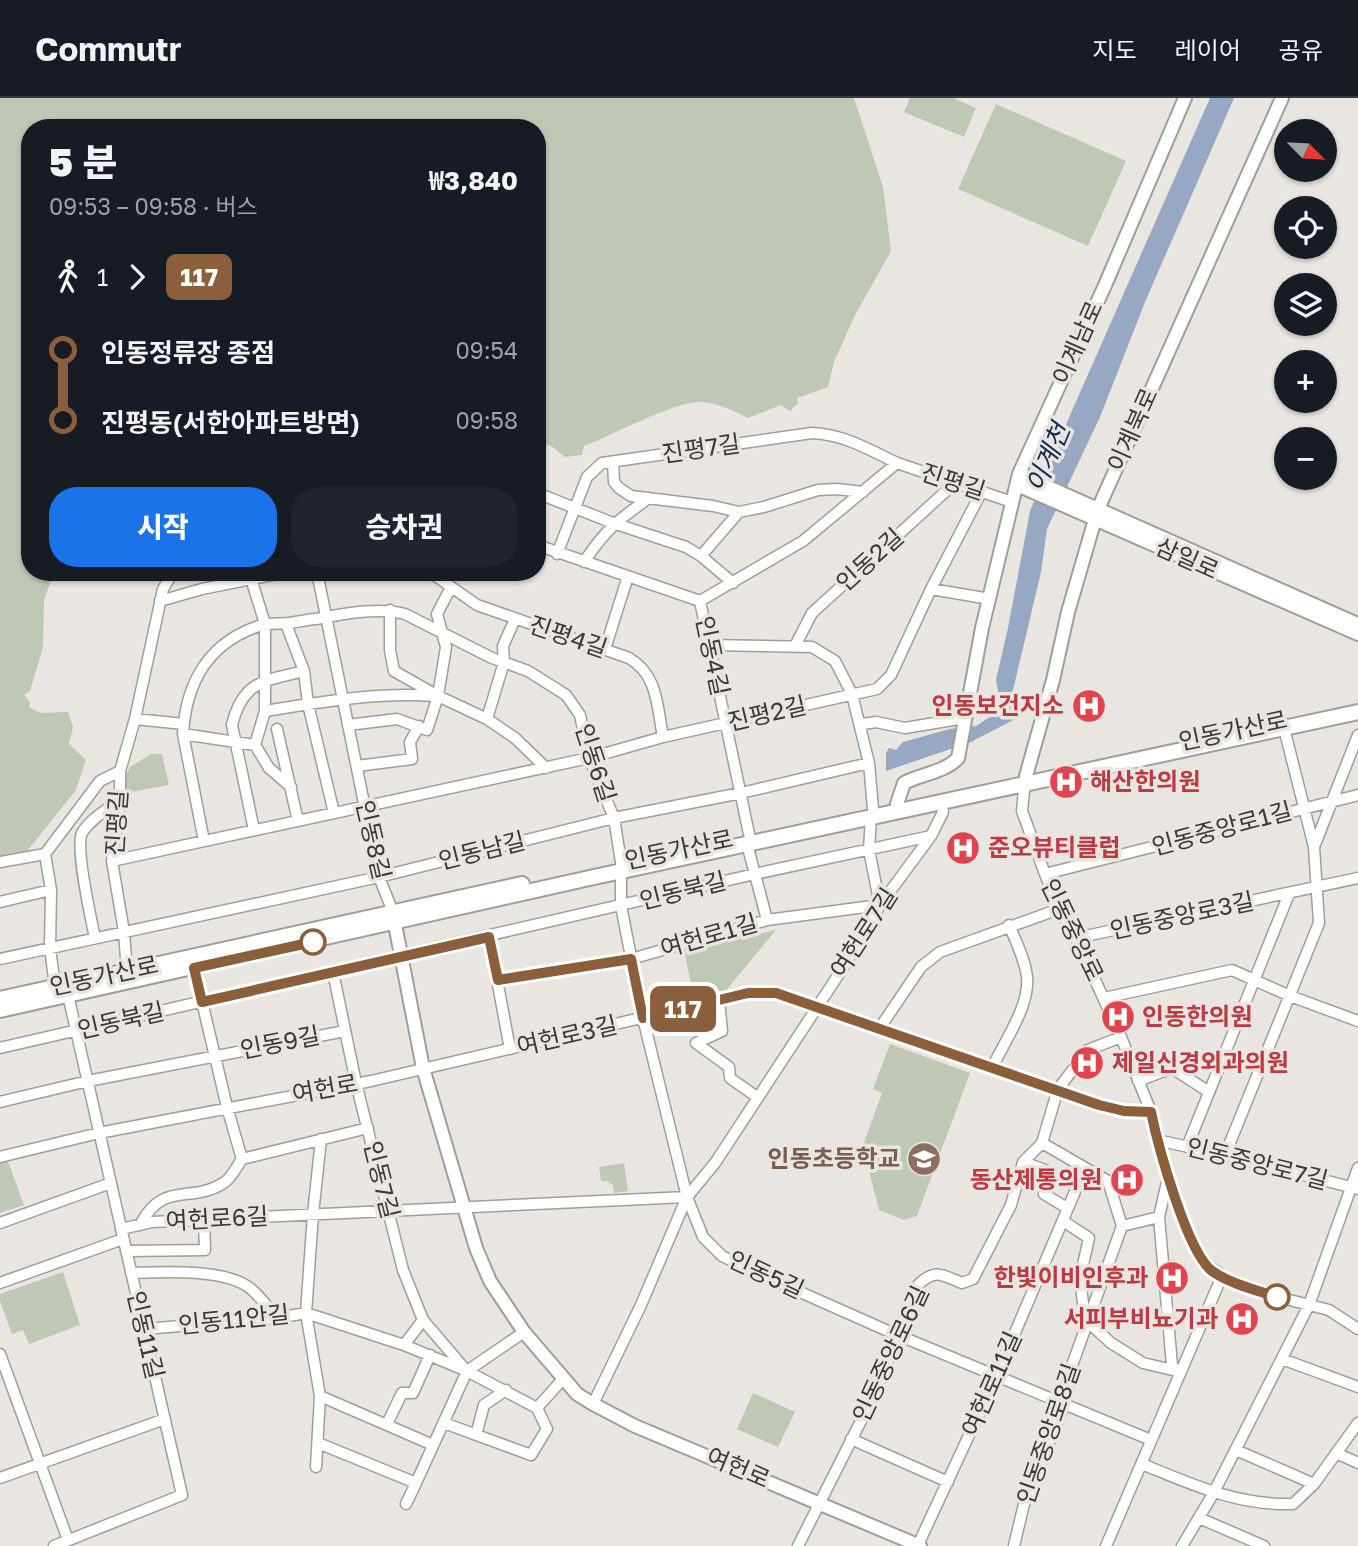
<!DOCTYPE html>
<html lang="ko">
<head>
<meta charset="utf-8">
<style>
  :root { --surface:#171b24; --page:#20242c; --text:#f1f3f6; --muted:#9ea1a6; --line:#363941; --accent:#1a73e8 }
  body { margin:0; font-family:"Golos Text","Noto Sans KR",sans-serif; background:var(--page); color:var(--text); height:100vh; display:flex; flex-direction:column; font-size:26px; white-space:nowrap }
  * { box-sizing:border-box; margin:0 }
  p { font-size:23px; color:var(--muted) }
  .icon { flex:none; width:38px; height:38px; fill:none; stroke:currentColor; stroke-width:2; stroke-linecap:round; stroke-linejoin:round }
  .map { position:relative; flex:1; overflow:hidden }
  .drawer { position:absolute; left:21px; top:21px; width:525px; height:462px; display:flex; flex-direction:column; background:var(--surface); border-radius:28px; box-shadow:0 2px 5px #0004 }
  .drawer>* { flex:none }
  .badge { padding:0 14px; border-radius:10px; font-size:24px; line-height:46px }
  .needle { width:46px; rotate:114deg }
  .controls { position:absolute; left:1274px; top:21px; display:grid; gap:14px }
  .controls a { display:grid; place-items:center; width:63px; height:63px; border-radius:50%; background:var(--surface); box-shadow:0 2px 5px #0004; font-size:35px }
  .map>.badge { position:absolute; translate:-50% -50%; box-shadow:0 0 0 4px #fff }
  .legs { display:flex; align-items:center; gap:10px; height:77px; padding:0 28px; font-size:23px }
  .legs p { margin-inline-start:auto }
  .head { display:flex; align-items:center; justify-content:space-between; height:119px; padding:0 28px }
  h1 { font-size:38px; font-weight:800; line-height:52px }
  .primary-button { display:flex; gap:14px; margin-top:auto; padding:14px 28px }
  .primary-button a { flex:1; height:80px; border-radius:28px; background:var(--accent); color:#fff; font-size:28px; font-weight:800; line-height:80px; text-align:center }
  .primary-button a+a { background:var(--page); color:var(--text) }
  ul { padding:0 28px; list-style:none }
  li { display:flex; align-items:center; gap:24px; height:70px; font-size:26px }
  li i { display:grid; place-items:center; width:10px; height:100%; margin:0 9px; background:currentColor }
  li i::after { content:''; width:18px; height:18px; margin:-9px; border:5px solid; border-radius:50%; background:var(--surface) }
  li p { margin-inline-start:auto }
  li:first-child i { background:linear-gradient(#0000 50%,currentColor 0) }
  li:last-child i { background:linear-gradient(currentColor 50%,#0000 0) }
  header { display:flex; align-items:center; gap:42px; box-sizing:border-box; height:98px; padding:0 35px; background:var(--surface); border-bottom:2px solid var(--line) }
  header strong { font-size:33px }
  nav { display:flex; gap:38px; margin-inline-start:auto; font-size:24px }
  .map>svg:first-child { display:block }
</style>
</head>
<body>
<header>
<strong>Commutr</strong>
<nav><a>지도</a><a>레이어</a><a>공유</a></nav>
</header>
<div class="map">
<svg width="1358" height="1448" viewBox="0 0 1358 1448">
  <rect width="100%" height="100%" fill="#e9e5e0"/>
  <!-- green -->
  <path fill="#bfc8b5" d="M 0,0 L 854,0 L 883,89 L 891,153 L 855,217 L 834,264 L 828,289 L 797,300 L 798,305 L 790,313 L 781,307 L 748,320 C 734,313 718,305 702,304 C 676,302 611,338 584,348 L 582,357 L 565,359 L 550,347 L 537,343 L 537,30 L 30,30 L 30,474 L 54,474 L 44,502 L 43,549 L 30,593 L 24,597 L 30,604 L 29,609 L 40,615 L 68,614 L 73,629 L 69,646 L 86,662 L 76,692 L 24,757 L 0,758 Z
    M 910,0 L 953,0 L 976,10 L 964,39 L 904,14 Z
    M 996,6 L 1126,63 L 1088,148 L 958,91 Z
    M 151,656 L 162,656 L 169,687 L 125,695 L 122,684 L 130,669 Z
    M 776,832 L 722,897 L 695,903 L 684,853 Z
    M 890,946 L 970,975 L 917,1118 L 904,1122 L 879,1112 L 866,1061 L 859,1058 L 882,995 L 873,991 Z
    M 6,1058 L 24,1107 L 0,1115 L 0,1059 Z
    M 624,1065 L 628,1093 L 614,1095 L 613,1087 L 607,1083 L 601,1083 L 599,1069 Z
    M 63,1174 L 80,1227 L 29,1246 L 23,1232 L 12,1236 L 0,1203 L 0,1196 Z
    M 753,1295 L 795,1314 L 778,1349 L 737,1331 Z"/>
  <!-- water -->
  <path fill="#96a8c2" d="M 1210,0 L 1234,0 L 1145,204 L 1100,319 L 1047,431 L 1041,474 L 1013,592 L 1019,619 L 971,644 L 886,673 L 886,655 L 889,650 L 896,652 L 903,644 L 950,631 L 976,628 L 993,617 L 1000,603 L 996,582 L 1008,530 L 1030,413 L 1071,315 Z"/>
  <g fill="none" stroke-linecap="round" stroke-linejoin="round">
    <!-- minor casing -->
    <g stroke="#a19e98" stroke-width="13">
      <path id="minor" d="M 613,364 L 614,384 L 619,390 L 631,398 L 713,408 L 739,414 L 764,409 L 818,392 L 837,391 L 863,394
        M 537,395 L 613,425 L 686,449 L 701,458 L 733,485
        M 537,447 L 700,503 L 803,443 L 897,365 L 1012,404
        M 557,456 L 587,379 L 602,365 L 812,335 C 843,336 870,352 897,365
        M 701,458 L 739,414
        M 584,464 C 604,433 619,421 649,400
        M 249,474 L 265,526 L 265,613 L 255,647 L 269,670 L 291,689
        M 317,474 L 379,779 L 393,814
        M 430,474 L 477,507 L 629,560 C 658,577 657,608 663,639
        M 931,491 L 990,501
        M 160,503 L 202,491 L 287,474
        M 700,503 L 749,736
        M 390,512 L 390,552 L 394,573 L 438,598 L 487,621 L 515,640 L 546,670
        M 286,526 L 304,573 L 308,606 L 334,715
        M 710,547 L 812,549 L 835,563 L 852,596 L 861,633 L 869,665 L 873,711
        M 795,548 L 812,515 L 955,385
        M 605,551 L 628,478
        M 265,613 C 322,604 376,594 434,598
        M 135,621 L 184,626
        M 487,621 L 504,564 L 503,548 L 515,521
        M 348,627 L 397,621 L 427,632 L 438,598 L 446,549 L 437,516 L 451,489
        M 277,631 L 298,723
        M 861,633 L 863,626 L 876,624 L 905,630 L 965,620
        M 183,636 L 255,647
        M 357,668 L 412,661 L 410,644 L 419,628
        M 1025,682 L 1022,713 L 1045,776 L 1059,811 L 1076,840 L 1121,939 L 1151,1014 L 1166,1075 L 1182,1119 L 1203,1164 L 1226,1180 L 1278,1199 L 1329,1212 L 1358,1231
        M 254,732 L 232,627 C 243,582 265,583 304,573
        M 204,743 L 183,636 C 186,583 210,543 262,527 C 270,525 280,526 289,525 C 297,524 306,522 315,521 C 344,516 376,509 405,516 L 492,560 L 528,573 L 566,597 L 580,617 L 589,660 L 614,720 L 621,764 L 621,808 L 643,920 L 687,1099 L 703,1139 L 722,1158 L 764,1178 L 888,1233 L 1151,1342
        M 747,746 L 767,822
        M 1314,749 L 1358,637
        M 112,763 L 589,660 L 663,639 L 877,591 L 891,577 L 931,491 L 982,393
        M 0,764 L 45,756
        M 1045,776 L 1358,697
        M 0,804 L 51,792
        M 489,839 L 510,951
        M 95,840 C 91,821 75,749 82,735 C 89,722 108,711 120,702
        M 1076,840 L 1358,780
        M 0,861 L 379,779 L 614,720 L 741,695 L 869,665
        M 127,873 L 124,834 L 112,763 L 120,702 L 120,673 L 135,621 L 163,491 L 173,474
        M 333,874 L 356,985 L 403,1172 L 423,1222 L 464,1270
        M 498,882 L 631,861 L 767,822 L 880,807 L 869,752 L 871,719
        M 55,888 L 50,850 L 51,792 L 45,756 L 100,683 L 120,673
        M 1104,900 L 1232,872 L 1290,898 L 1358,923
        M 719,903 L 722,933 L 696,945 L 729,969 L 730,980 L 757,999
        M 879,931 L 921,869 L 940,854 L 1059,811
        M 0,950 L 755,776 L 931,738
        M 992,970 C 1004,944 1030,908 1027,879 C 1025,861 1016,844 1009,827
        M 1138,983 L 1172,970 L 1209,994
        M 0,1004 L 88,983 L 345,933
        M 1157,1042 L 1225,1057 L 1358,1091
        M 1042,1045 L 1108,1083 L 1122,1128
        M 1187,1049 L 1289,796
        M 1225,1057 L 1319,825 L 1314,749 L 1284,630
        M 0,1059 L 99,1035 L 371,983 L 748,895 L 776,895 L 786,898 L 1099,1007 L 1124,1013 L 1151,1014
        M 242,1061 L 368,1030
        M 1023,1064 L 1048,1073 L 1044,1096 L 1067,1110
        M 1168,1080 L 1159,1119 L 1172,1267 L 1178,1275
        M 1063,1123 L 1089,1140 L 1080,1180 L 1084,1214 L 1088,1224 L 1111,1245 L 1143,1265 L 1177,1273
        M 0,1125 L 111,1085
        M 140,1127 C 164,1081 191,1107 225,1084 C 232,1079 237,1068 242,1061 L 227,1009 L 194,870
        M 121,1131 L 152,1124 L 687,1099
        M 126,1153 L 205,1152 L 204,1121
        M 131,1175 C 162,1174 226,1170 251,1191 C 260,1198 268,1210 277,1220
        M 0,1185 L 123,1141
        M 144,1231 L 277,1220 L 306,1215 L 404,1247 L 467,1273 L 537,1310 L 563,1281
        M 404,1247 L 423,1222
        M 0,1256 L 68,1442
        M 1282,1261 L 1358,1289
        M 320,1298 L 433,1347
        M 593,1306 L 641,1207 L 687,1099 L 715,1065 L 856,850 L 880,807 L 931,738 L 943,714 L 941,704
        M 444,1325 L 531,1357 L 547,1331 L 537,1310
        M 387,1326 L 402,1295 L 413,1295 L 430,1257
        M 476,1337 L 484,1307 L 506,1292
        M 851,1341 L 948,1384
        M 318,1345 L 416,1385 L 406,1406
        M 1236,1352 L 1314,1386
        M 1336,1355 L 1358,1365
        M 1142,1366 C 1191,1386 1238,1408 1293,1406 L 1314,1386 L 1358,1325
        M 316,1369 L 320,1298 L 306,1215 L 313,1116 L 321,1041
        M 0,1380 L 165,1321
        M 416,1385 L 467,1273 L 524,1234
        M 1199,1420 L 1264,1448
        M 918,1447 L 997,1277 L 1085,1070
        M 54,1448 L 182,1397 L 68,897
        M 798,1448 L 873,1299 L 918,1187 C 935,1170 942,1177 962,1185 L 973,1181 L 1011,1107 L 1023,1064 L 1042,1045 L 1058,991 L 1088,952 L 1121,939
        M 1014,1448 L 1024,1406 L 1066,1302 L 1070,1273 L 1122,1128 L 1159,1119
        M 1106,1448 L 1222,1178
        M 1182,1448 L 1213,1396 L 1309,1207 L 1358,1070"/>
    </g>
    <!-- tertiary casing -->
    <g stroke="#a19e98" stroke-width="16">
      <path id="tertiary" d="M 1019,376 L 1355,525
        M 1017,387 L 1358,536
        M 1026,678 L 1053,582 L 1068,514 L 1098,411 L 1282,0
        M 897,706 L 904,685 C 921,676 945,674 958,660 L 982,530 L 1019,376 L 1106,185 L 1185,0
        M 393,816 L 423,970 L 476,1150 L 490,1183 L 524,1234 L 577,1296 L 593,1306 L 635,1328 L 920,1448"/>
    </g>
    <!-- secondary casing -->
    <g stroke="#a19e98" stroke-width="18">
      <path id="secondary" d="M 0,901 L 522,786
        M 0,912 L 594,779 L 1358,614"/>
    </g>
    <!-- minor -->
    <use href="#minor" stroke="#fff" stroke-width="10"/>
    <!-- tertiary -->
    <use href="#tertiary" stroke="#fff" stroke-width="12"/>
    <!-- secondary -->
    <use href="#secondary" stroke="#fff" stroke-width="14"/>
  </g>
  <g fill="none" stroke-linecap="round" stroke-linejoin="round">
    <!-- line-1 casing -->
    <g stroke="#fff" stroke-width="16">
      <path id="line-1" d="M 313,844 L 194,870 L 202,904 L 489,839 L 498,882 L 631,861 L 643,920 L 748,895 L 776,895 L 1099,1007 L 1124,1013 L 1151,1014 C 1158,1048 1187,1154 1212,1173 C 1231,1186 1256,1192 1277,1199"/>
    </g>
    <!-- line-1 -->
    <use href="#line-1" stroke="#8b5e3c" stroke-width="10"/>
  </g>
  <!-- icons -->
  <defs>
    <g id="hospital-disc" transform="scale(1.75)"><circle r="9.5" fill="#e0444e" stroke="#e9e5e0"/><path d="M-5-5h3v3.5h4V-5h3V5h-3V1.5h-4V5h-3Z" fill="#fff"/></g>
    <g id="school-disc" transform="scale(1.75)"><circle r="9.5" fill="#8d6e63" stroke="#e9e5e0"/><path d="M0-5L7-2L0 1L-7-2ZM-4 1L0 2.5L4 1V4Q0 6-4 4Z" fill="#fff"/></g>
  </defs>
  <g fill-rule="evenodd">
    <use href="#hospital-disc" x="1089" y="608"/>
    <use href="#hospital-disc" x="1066" y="684"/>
    <use href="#hospital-disc" x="963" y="750"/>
    <use href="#hospital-disc" x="1118" y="919"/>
    <use href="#hospital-disc" x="1087" y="965"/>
    <use href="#school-disc" x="924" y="1061"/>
    <use href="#hospital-disc" x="1127" y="1082"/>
    <use href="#hospital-disc" x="1172" y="1180"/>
    <use href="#hospital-disc" x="1242" y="1221"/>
  </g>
  <!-- markers -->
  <g fill="#fff" stroke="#8b5e3c" stroke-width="3.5">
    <circle cx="313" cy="844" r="12"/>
    <circle cx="1277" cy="1199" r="12"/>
  </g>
  <g text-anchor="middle" stroke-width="7" stroke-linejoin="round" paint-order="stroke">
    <!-- street labels -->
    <g font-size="24" fill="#3b3937" stroke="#e9e5e0">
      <text transform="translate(1078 245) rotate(-66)" y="8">이계남로</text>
      <text transform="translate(1133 332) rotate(-66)" y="8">이계북로</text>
      <text transform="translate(701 351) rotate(-8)" y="8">진평7길</text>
      <text transform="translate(953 384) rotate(18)" y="8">진평길</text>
      <text transform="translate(1187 461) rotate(24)" y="8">삼일로</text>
      <text transform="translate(870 462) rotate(-42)" y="8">인동2길</text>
      <text transform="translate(568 539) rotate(19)" y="8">진평4길</text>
      <text transform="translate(712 558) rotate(78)" y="8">인동4길</text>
      <text transform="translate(767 616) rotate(-13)" y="8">진평2길</text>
      <text transform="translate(1233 633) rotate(-12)" y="8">인동가산로</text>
      <text transform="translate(595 665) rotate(72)" y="8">인동6길</text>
      <text transform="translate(117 725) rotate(-86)" y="8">진평길</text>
      <text transform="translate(1222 731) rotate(-15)" y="8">인동중앙로1길</text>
      <text transform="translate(373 742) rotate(77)" y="8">인동8길</text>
      <text transform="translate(679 752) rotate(-12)" y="8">인동가산로</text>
      <text transform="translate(482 753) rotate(-14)" y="8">인동남길</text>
      <text transform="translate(683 793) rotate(-14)" y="8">인동북길</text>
      <text transform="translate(1182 818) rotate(-12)" y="8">인동중앙로3길</text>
      <text transform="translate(1072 832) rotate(64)" y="8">인동중앙로</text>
      <text transform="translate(864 835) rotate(-57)" y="8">여헌로7길</text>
      <text transform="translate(709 838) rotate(-16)" y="8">여헌로1길</text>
      <text transform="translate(104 878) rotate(-12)" y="8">인동가산로</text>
      <text transform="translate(121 923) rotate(-13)" y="8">인동북길</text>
      <text transform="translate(567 938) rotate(-13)" y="8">여헌로3길</text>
      <text transform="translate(280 945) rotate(-11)" y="8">인동9길</text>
      <text transform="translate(325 991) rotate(-10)" y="8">여헌로</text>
      <text transform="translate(1257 1066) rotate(14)" y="8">인동중앙로7길</text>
      <text transform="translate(381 1082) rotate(76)" y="8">인동7길</text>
      <text transform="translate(217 1121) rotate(-3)" y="8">여헌로6길</text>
      <text transform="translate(766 1177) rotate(25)" y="8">인동5길</text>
      <text transform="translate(234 1222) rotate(-6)" y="8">인동11안길</text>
      <text transform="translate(145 1237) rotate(77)" y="8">인동11길</text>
      <text transform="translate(891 1256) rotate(-65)" y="8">인동중앙로6길</text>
      <text transform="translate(992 1286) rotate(-66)" y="8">여헌로11길</text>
      <text transform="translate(1049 1336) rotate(-71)" y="8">인동중앙로8길</text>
      <text transform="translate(738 1370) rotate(23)" y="8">여헌로</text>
    </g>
    <!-- health labels -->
    <g font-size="24" font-weight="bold" fill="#be3a42" stroke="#e9e5e0" text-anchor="end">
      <text x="1064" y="616">인동보건지소</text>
      <text x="1090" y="692" text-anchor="start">해산한의원</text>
      <text x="988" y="758" text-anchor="start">준오뷰티클럽</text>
      <text x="1142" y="927" text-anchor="start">인동한의원</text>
      <text x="1112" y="973" text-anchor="start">제일신경외과의원</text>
      <text x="1102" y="1090">동산제통의원</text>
      <text x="1148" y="1188">한빛이비인후과</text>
      <text x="1218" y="1229">서피부비뇨기과</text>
    </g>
    <!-- education labels -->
    <g font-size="24" font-weight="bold" fill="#785e54" stroke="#e9e5e0" text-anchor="end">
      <text x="900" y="1069">인동초등학교</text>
    </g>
    <!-- water labels -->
    <g font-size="26" font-style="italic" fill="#112a4e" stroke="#e9e5e0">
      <text transform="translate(1048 360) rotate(-67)" y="9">이계천</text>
    </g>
  </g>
</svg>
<div class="controls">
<a><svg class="needle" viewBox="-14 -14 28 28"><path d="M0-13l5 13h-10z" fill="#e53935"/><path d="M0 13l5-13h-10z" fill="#9ea1a6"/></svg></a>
<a><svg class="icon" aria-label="locate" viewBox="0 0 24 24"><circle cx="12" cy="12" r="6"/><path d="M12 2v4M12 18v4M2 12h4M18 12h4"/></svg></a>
<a><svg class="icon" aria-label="layers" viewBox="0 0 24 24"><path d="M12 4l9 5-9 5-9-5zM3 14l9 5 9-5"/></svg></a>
<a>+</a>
<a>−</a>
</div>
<b class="badge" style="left:683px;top:911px;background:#8b5e3c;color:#fff">117</b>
<section class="drawer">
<div class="head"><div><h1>5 분</h1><p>09:53 – 09:58 · 버스</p></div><b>₩3,840</b></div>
<div class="legs"><svg class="icon" aria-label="walk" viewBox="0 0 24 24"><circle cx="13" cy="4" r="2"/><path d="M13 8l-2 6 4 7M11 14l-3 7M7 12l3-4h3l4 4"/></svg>1<svg class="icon" aria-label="forward" viewBox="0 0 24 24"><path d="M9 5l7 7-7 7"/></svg><b class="badge" style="background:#8b5e3c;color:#fff">117</b></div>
<ul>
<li><i style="color:#8b5e3c"></i><b>인동정류장 종점</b><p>09:54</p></li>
<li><i style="color:#8b5e3c"></i><b>진평동(서한아파트방면)</b><p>09:58</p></li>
</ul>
<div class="primary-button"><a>시작</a><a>승차권</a></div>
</section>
</div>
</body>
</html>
